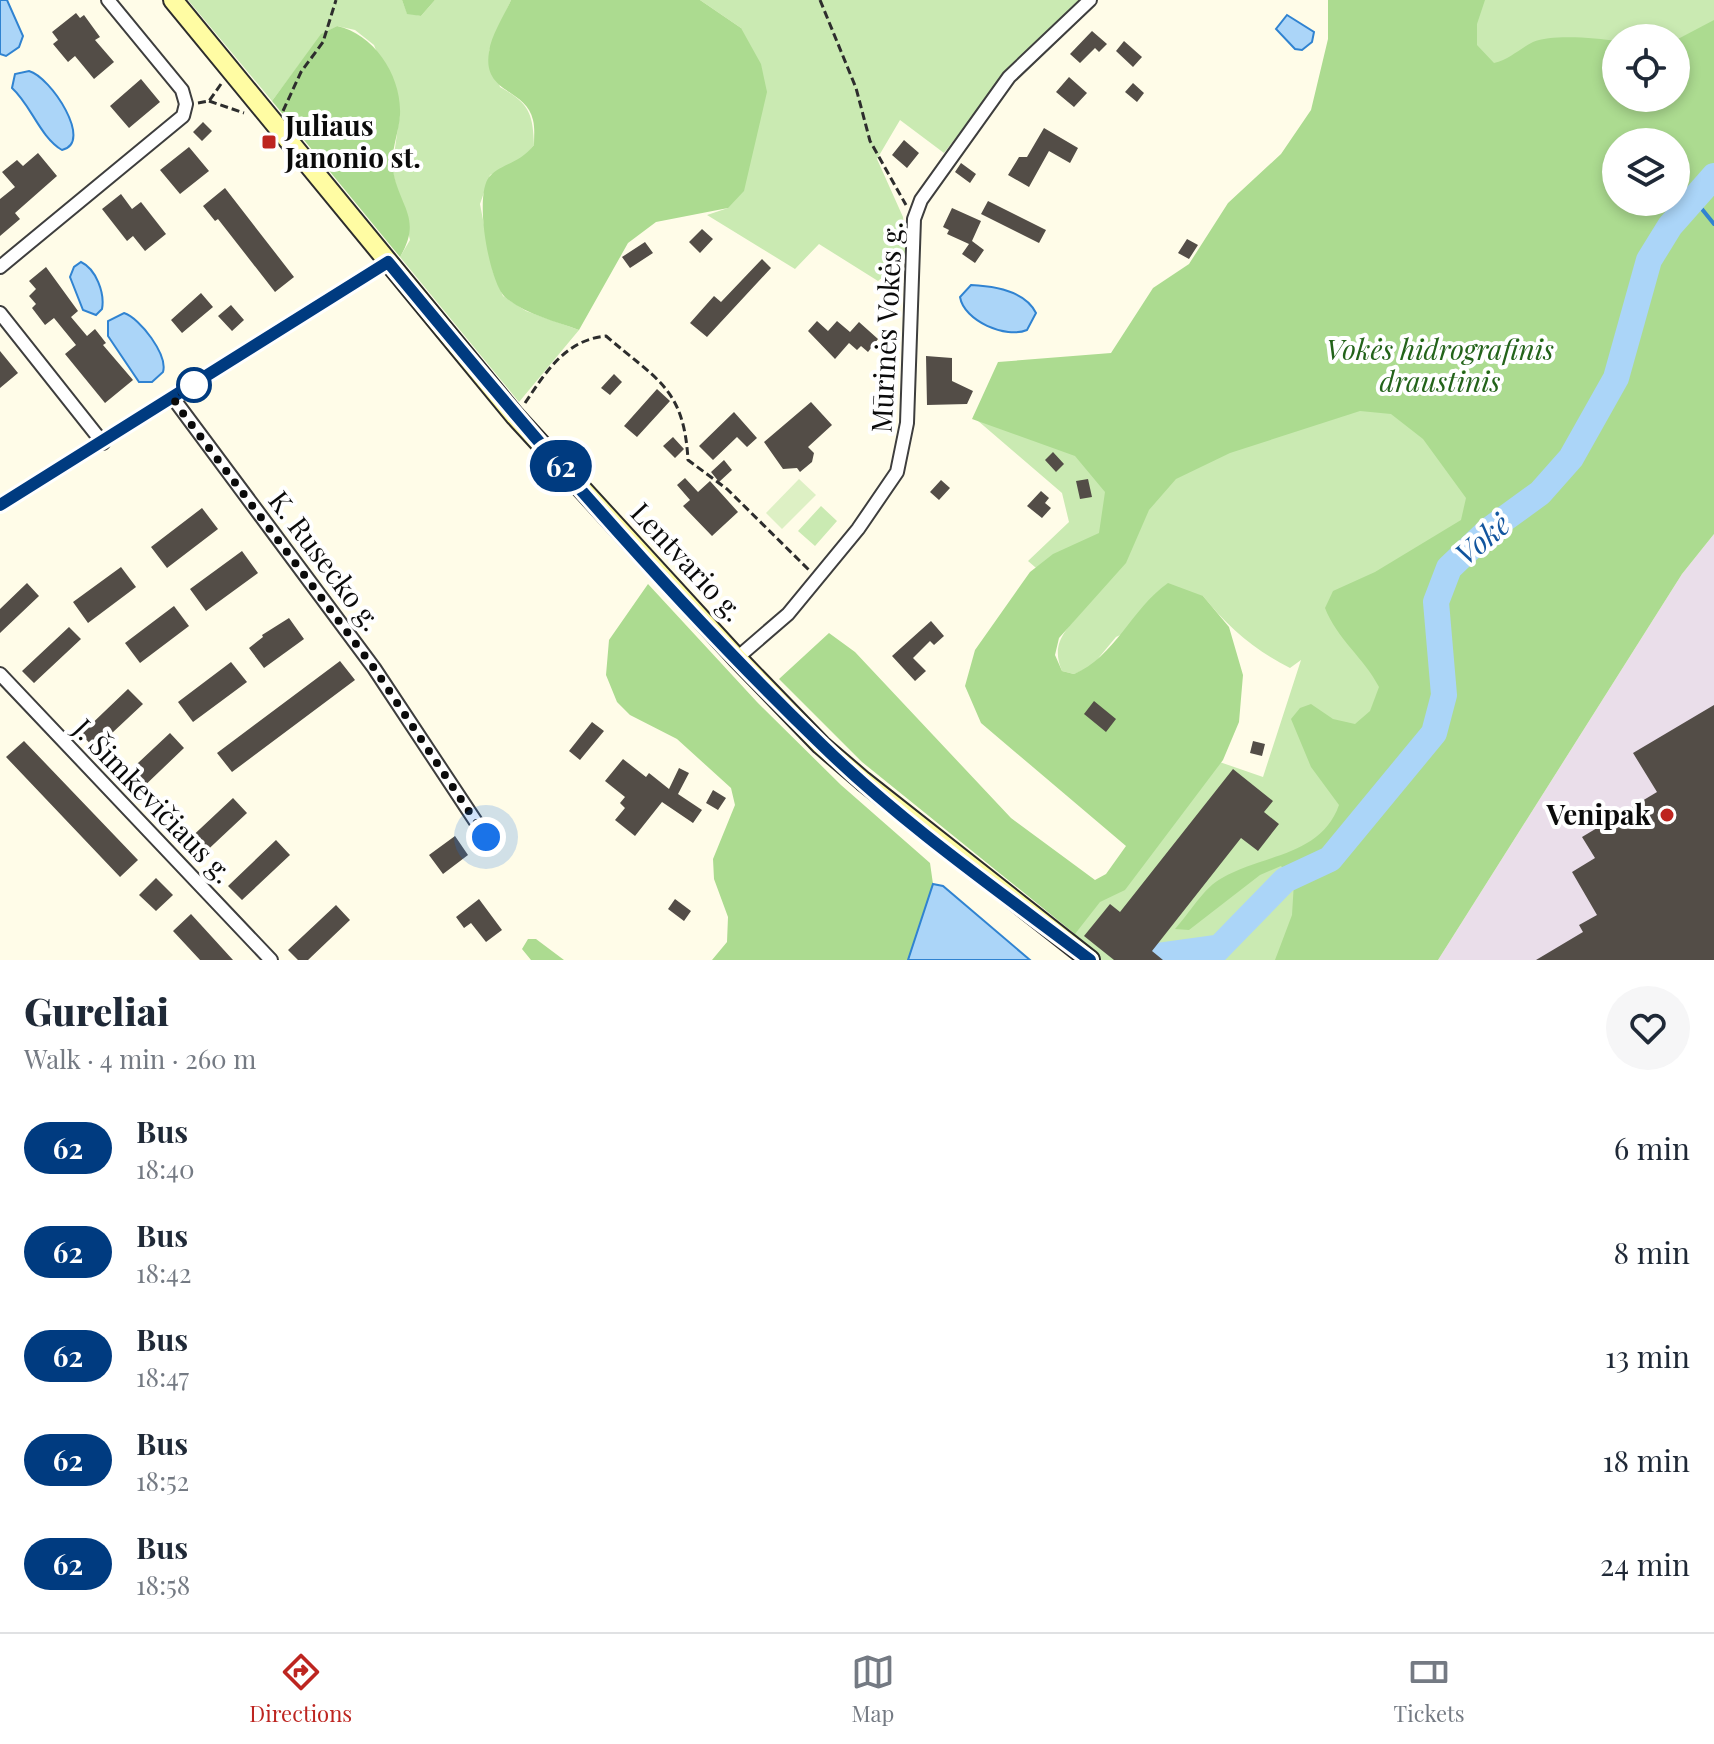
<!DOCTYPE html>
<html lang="en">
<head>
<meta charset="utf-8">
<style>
  :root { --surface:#fff; --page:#f6f6f7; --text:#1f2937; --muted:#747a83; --line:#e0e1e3; --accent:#bd2520 }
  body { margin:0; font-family:"Playfair Display",serif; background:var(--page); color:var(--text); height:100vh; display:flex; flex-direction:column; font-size:30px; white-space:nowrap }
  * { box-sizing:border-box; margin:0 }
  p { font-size:26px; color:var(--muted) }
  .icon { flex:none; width:44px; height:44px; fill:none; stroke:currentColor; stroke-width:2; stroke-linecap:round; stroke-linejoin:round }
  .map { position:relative; height:960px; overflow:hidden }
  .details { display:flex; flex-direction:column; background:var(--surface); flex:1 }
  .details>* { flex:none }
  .badge { padding:0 16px; border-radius:26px; font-size:28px; line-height:52px }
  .tools { position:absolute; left:1602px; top:24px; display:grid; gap:16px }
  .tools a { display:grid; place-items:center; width:88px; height:88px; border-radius:50%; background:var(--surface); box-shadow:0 4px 12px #0003; font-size:40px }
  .you { position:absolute; width:40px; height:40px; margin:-20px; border:6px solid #fff; border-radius:50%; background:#1a73e8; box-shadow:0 0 0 12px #1a73e833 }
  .map>.badge { position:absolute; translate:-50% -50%; box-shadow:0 0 0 4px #fff }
  .round { display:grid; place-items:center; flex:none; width:84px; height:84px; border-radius:42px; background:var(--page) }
  .overview { display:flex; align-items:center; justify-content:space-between; height:136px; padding:0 24px }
  h1 { font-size:38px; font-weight:800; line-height:60px }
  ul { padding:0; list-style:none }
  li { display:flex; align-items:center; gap:24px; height:104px; padding:0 24px }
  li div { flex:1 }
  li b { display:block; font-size:30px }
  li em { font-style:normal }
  li .badge { min-width:88px; font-weight:700; text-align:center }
  .tab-bar { display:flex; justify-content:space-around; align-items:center; height:112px; border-top:2px solid var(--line); background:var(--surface); font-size:22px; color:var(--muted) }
  .tab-bar a { display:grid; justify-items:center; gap:4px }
  .tab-bar .selected { color:var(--accent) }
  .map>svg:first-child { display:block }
</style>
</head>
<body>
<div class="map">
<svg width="1714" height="960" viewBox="0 0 1714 960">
  <rect width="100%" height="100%" fill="#fffce8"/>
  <!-- industrial -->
  <path fill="#eadeea" d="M 1714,534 L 1714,960 L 1438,960 L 1682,574 Z"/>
  <!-- green -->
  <path fill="#caeab2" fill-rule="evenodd" d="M 188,0 L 402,0 L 407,13 L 421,16 L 435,0 L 511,0 L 489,51 L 500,87 C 529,103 533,113 534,145 L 521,161 L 490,175 L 480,204 L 493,272 L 503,296 L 526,311 L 579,330 L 519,402 L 400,257 L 410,240 L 392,169 L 400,113 L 374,45 L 355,30 L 337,26 L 322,34 L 272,101 Z
    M 700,0 L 1079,0 L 1015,61 L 944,153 L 900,120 L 877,159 L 903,217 L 907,257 L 878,281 L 819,244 L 795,269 L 707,215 L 728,208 L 741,28 Z
    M 1344,0 L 1714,0 L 1714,516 L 1430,960 L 1098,960 L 1070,937 L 1211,759 L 1263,777 L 1301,660 L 1290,668 C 1254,650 1228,627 1203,596 L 1116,637 L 1091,667 L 1074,674 L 1062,671 C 1050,643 1066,630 1084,609 L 1028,561 L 1069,522 L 1062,493 L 977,420 L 1124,386 L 1301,161 ZM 1616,38 L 1676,38 L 1676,98 L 1616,98 ZM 1616,142 L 1676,142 L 1676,202 L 1616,202 Z
    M 821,506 L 837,521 L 815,546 L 798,531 Z"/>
  <!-- forest -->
  <path fill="#acdb90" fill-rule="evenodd" d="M 402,0 L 435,0 L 421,16 L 407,14 Z
    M 511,0 L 700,0 L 741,28 L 761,64 L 767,92 L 744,191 L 728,208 L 656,222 L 628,243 L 579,330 C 555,321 527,315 506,298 C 489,284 473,193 490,176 C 503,163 519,164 534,145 C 534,137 535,128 533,120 C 526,88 482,94 489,52 C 491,35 504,16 511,0 Z
    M 1328,0 L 1485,0 L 1477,24 L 1477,45 L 1494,63 C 1510,59 1519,49 1533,42 C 1552,34 1596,38 1616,41 L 1616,98 L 1676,98 L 1676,40 L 1714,20 L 1714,534 L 1682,574 L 1438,960 L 1275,960 L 1292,915 L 1294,882 L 1281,866 L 1260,875 L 1189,930 L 1175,929 C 1189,914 1204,887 1222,878 C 1264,854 1321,856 1339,805 L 1311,767 L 1291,719 L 1300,708 L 1311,704 L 1333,719 L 1355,724 L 1370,711 L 1379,687 C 1364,658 1337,639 1325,608 L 1333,591 L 1375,572 L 1461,520 L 1466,498 L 1423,439 L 1391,414 L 1360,411 L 1230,453 L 1176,479 L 1149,510 L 1126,563 L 1059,638 L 1055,655 L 1062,671 L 1074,674 C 1114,658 1132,608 1168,583 L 1203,596 L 1229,627 L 1243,675 L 1239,722 L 1223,760 L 1125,890 L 1100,902 L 1075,934 L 862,762 L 779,679 L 829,633 L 855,652 L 1011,818 L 1095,880 L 1106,874 L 1126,846 L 981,723 L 965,686 L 975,650 L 1030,572 L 1053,554 L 1099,533 L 1105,492 L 1075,456 L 972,419 L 998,362 L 1111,353 L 1153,288 L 1189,264 L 1228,203 L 1281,154 L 1311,110 L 1328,39 ZM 1616,142 L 1676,142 L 1676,202 L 1616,202 Z
    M 337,26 C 374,34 402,76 400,115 C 399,133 390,152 393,170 C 399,207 423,218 400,257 L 272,101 L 321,34 Z
    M 648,584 L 757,702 L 841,785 L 930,863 L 933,884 L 908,960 L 712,960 L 727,942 L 728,917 L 714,879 L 713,859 L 735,805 L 731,788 L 677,739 L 630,715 L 617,702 L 606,675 L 609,640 Z
    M 528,939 L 536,939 L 564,960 L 531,960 L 522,949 Z"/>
  <!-- pitch -->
  <path fill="#ddf0c4" d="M 799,479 L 816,495 L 782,529 L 766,513 Z"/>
  <!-- water -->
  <path fill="#abd5f8" stroke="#3083d1" stroke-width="2" d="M 0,0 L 7,0 L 23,36 L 19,47 L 6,56 L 0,54 Z
    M 1287,15 L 1314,32 L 1312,42 L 1302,50 L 1295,49 L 1276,29 Z
    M 29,71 C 51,77 94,143 62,150 C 40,137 31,105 12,88 L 15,74 Z
    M 81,262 C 96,269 105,293 102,309 L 96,315 L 83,310 L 70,277 L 74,267 Z
    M 971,285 C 993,286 1025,290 1036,313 L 1027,330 C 1006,339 964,321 960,297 Z
    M 124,313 C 140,318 168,355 163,372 L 152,382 L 139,382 L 108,336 L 108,321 Z
    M 933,884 L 943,886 L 1030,960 L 908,960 Z"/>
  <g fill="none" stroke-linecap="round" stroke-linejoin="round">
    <!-- stream -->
    <path stroke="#3083d1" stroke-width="4" d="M 1693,198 L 1714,224"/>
    <!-- river -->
    <path stroke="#abd5f8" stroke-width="26" d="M 1158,956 L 1216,948
      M 1207,960 L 1285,880 L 1330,859 L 1434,733 L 1444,695 L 1436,602 L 1449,568 L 1489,530 L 1540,493 L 1571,458 L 1616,378 L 1649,260 L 1670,226 L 1714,176"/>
  </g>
  <!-- building -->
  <path fill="#534d47" d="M 76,13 L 80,18 L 84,15 L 100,37 L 95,40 L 114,62 L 94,79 L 75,56 L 68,62 L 53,44 L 58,40 L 52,32 Z
    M 1092,31 L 1107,44 L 1099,52 L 1095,48 L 1080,63 L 1070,54 Z
    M 1124,41 L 1142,57 L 1133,67 L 1116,51 Z
    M 1069,77 L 1087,93 L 1074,107 L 1056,92 Z
    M 141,79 L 160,102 L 129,128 L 110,106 Z
    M 1133,83 L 1144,93 L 1137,102 L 1125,92 Z
    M 203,122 L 212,131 L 202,141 L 193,132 Z
    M 1044,128 L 1078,148 L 1070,163 L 1049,151 L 1029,187 L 1008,175 L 1019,157 L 1027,157 Z
    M 904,140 L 919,153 L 907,168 L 892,155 Z
    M 189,147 L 209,171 L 180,194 L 160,170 Z
    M 38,153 L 57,176 L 15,213 L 20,219 L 0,236 L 0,199 L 15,187 L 2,172 L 17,160 L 23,166 Z
    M 961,163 L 976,174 L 970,183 L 955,172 Z
    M 225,188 L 294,277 L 275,292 L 218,219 L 215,221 L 203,206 Z
    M 121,194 L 132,209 L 141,202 L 166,234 L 145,251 L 133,236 L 127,241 L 102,209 Z
    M 988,201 L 1046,230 L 1039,243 L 981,214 Z
    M 952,208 L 981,221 L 972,241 L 984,250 L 975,263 L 962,254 L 969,244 L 947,234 L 949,230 L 943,227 Z
    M 702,229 L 713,239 L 700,253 L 689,242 Z
    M 1187,239 L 1198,245 L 1189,259 L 1178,253 Z
    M 645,242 L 653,253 L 630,268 L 622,257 Z
    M 762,259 L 771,268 L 707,337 L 690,323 L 714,296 L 721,302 Z
    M 46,267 L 78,311 L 71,317 L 87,336 L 95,329 L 106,343 L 103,345 L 133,380 L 105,403 L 65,354 L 76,345 L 54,318 L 45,325 L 32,308 L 36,304 L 29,296 L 36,289 L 29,281 Z
    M 201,293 L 213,307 L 182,333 L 171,320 Z
    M 231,305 L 244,320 L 232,331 L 218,316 Z
    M 817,321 L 828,331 L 837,321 L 850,332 L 859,322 L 878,339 L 868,352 L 861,346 L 857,350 L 849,343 L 835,359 L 808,331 Z
    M 0,351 L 18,373 L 0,388 Z
    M 926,356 L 952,358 L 952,381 L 973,391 L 967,404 L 927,405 Z
    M 614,374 L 622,382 L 610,395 L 601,388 Z
    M 657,389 L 670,401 L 637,437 L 624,426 Z
    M 811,402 L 832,425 L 808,447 L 814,453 L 812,462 L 800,472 L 797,468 L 783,469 L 764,442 Z
    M 734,412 L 757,438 L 747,447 L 737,437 L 713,460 L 699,446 Z
    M 673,437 L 684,449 L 675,458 L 663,446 Z
    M 1053,452 L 1064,464 L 1056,472 L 1045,460 Z
    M 724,460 L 732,470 L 719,482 L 711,472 Z
    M 685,478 L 698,492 L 710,481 L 738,512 L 712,536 L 683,506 L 690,500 L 677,485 Z
    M 1088,479 L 1092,497 L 1080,499 L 1076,481 Z
    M 941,480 L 950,488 L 939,500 L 930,492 Z
    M 1041,491 L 1049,498 L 1045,503 L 1051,508 L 1042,518 L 1027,506 Z
    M 202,508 L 218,529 L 167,568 L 151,547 Z
    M 242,551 L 258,573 L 206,611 L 190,589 Z
    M 121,567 L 136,587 L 88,623 L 73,602 Z
    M 27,583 L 39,596 L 0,633 L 0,609 Z
    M 174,606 L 189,626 L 140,663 L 125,643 Z
    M 289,618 L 304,639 L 264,668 L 249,648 L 263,637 L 262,635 Z
    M 931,621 L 944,636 L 934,645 L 930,641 L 913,658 L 926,671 L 915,681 L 892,656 Z
    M 69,627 L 81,639 L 34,683 L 22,671 Z
    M 340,661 L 355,680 L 232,772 L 217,753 Z
    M 231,662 L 247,682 L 193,722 L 178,702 Z
    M 128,689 L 143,704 L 95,749 L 81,734 Z
    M 1094,701 L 1116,719 L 1106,732 L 1084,714 Z
    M 1714,705 L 1714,960 L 1536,960 L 1583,932 L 1579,925 L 1597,915 L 1572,872 L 1595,858 L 1582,837 L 1657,792 L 1633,753 Z
    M 592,722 L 604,731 L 580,760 L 569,751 Z
    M 170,733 L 184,748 L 137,793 L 122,778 Z
    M 24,741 L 138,860 L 120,877 L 6,757 Z
    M 1253,741 L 1265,744 L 1262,756 L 1250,753 Z
    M 623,759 L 646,777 L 649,773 L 669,789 L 679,768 L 689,773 L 678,794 L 702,810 L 693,823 L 662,802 L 635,836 L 615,820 L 625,808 L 620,803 L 625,797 L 605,781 Z
    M 1233,769 L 1273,801 L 1264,812 L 1279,824 L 1258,851 L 1241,838 L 1152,951 L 1163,960 L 1114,960 L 1084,936 L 1110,904 L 1120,912 Z
    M 713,790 L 726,798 L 718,810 L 706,803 Z
    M 233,798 L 247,813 L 199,858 L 185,843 Z
    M 455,836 L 468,855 L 443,874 L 429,855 Z
    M 276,840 L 290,855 L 242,900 L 228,886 Z
    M 156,878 L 173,895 L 156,911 L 139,895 Z
    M 479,899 L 502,930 L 486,942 L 471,923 L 464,928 L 456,917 Z
    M 675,899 L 691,911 L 684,921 L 668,909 Z
    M 336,905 L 350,920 L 308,960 L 298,960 L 288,950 Z
    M 191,914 L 233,960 L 200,960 L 173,931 Z"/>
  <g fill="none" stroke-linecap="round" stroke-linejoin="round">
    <!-- minor casing -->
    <g stroke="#3e3e3e" stroke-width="16">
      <path id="minor" d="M 0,267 L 183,116 L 186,104 L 182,90 L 108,0
        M 0,313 L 103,443
        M 173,398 L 374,668 L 486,837
        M 0,505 L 388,262
        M 737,658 L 788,614 L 858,529 L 897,472 L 907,423 L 914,219 L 921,200 L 1009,77 L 1090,0
        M 0,674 L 271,960"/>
    </g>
    <!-- secondary casing -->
    <g stroke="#2d2d2d" stroke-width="22">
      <path id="secondary" d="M 173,0 L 515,416 L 737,658 L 821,745 L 863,781 L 1090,960"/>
    </g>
    <!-- path -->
    <path stroke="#2d2d2d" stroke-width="3" stroke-dasharray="8 4" stroke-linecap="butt" d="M 820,0 L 856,88 L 870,141 L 906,205
      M 209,101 L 244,113
      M 198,103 L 209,101 L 221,84
      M 283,111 L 301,72 L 323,42 L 336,0
      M 525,403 C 546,372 565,340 606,336 C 657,380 684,388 688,460 L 727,489 L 809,570"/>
    <!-- minor -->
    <use href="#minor" stroke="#fff" stroke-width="12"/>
    <!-- secondary -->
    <use href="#secondary" stroke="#fffca3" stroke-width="18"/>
  </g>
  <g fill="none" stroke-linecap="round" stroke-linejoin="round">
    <!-- line casing -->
    <g stroke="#fff" stroke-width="18">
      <path id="line" d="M 0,505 L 388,262 C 525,428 666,594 821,744 C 903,824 999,891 1090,960"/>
    </g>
    <!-- line -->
    <use href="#line" stroke="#003b80" stroke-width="12"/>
    <!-- walk -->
    <path stroke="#0b0b0b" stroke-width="8" stroke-dasharray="0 14.4" d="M 194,385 L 200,381 L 173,398 L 182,412 L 374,668 L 486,837"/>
  </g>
  <!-- markers -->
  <g fill="#bd2520" stroke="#fff" stroke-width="3">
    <rect x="261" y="134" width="16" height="16" rx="4"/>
    <circle cx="1667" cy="815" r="8"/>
  </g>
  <circle fill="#fff" stroke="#003b80" stroke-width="4" cx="194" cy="385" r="16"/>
  <g text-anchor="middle" stroke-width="8" stroke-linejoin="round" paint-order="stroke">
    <!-- poi labels -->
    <g font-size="28" font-weight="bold" fill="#0b0b0b" stroke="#fff" text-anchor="start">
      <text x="285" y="136">Juliaus<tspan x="285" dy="32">Janonio st.</tspan></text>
      <text x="1651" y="825" text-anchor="end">Venipak</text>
    </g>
    <!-- street labels -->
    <g font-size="28" fill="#0b0b0b" stroke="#fff">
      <text transform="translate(887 327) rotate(-87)" y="10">Mūrinės Vokės g.</text>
      <text transform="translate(325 561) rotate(53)" y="10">K. Rusecko g.</text>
      <text transform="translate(687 562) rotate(47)" y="10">Lentvario g.</text>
      <text transform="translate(153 801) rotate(46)" y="10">J. Šimkevičiaus g.</text>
    </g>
    <!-- park labels -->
    <g font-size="28" font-style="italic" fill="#23631a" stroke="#fff">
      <text x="1440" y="360">Vokės hidrografinis<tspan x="1440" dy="32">draustinis</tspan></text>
    </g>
    <!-- water labels -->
    <g font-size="30" font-style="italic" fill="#12559e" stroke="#fff">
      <text transform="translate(1483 540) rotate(-40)" y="10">Vokė</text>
    </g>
  </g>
</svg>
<div class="tools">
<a><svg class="icon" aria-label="locate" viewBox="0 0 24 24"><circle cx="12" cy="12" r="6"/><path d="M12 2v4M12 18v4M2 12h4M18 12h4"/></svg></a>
<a><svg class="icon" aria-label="layers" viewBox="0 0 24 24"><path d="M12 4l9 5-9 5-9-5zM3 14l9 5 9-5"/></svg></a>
</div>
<div class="you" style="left:486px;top:837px"></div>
<b class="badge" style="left:561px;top:466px;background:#003b80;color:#fff">62</b>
</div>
<section class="details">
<div class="overview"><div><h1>Gureliai</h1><p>Walk · 4 min · 260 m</p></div><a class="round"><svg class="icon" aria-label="heart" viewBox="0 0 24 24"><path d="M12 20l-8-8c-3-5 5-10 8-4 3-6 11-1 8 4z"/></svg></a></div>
<ul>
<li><span class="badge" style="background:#003b80;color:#fff">62</span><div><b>Bus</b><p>18:40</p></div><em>6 min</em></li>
<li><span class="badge" style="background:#003b80;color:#fff">62</span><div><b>Bus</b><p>18:42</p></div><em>8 min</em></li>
<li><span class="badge" style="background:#003b80;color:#fff">62</span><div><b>Bus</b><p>18:47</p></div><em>13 min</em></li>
<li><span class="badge" style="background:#003b80;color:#fff">62</span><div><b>Bus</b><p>18:52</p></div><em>18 min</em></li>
<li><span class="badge" style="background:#003b80;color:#fff">62</span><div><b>Bus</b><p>18:58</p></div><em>24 min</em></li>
</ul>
</section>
<nav class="tab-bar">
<a class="selected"><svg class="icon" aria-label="directions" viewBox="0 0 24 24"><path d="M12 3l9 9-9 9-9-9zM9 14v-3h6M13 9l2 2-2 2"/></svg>Directions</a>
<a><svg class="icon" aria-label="map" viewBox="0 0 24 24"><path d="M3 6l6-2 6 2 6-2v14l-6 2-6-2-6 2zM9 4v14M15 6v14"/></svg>Map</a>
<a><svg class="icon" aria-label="tickets" viewBox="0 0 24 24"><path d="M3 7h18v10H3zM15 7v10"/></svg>Tickets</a>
</nav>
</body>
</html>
